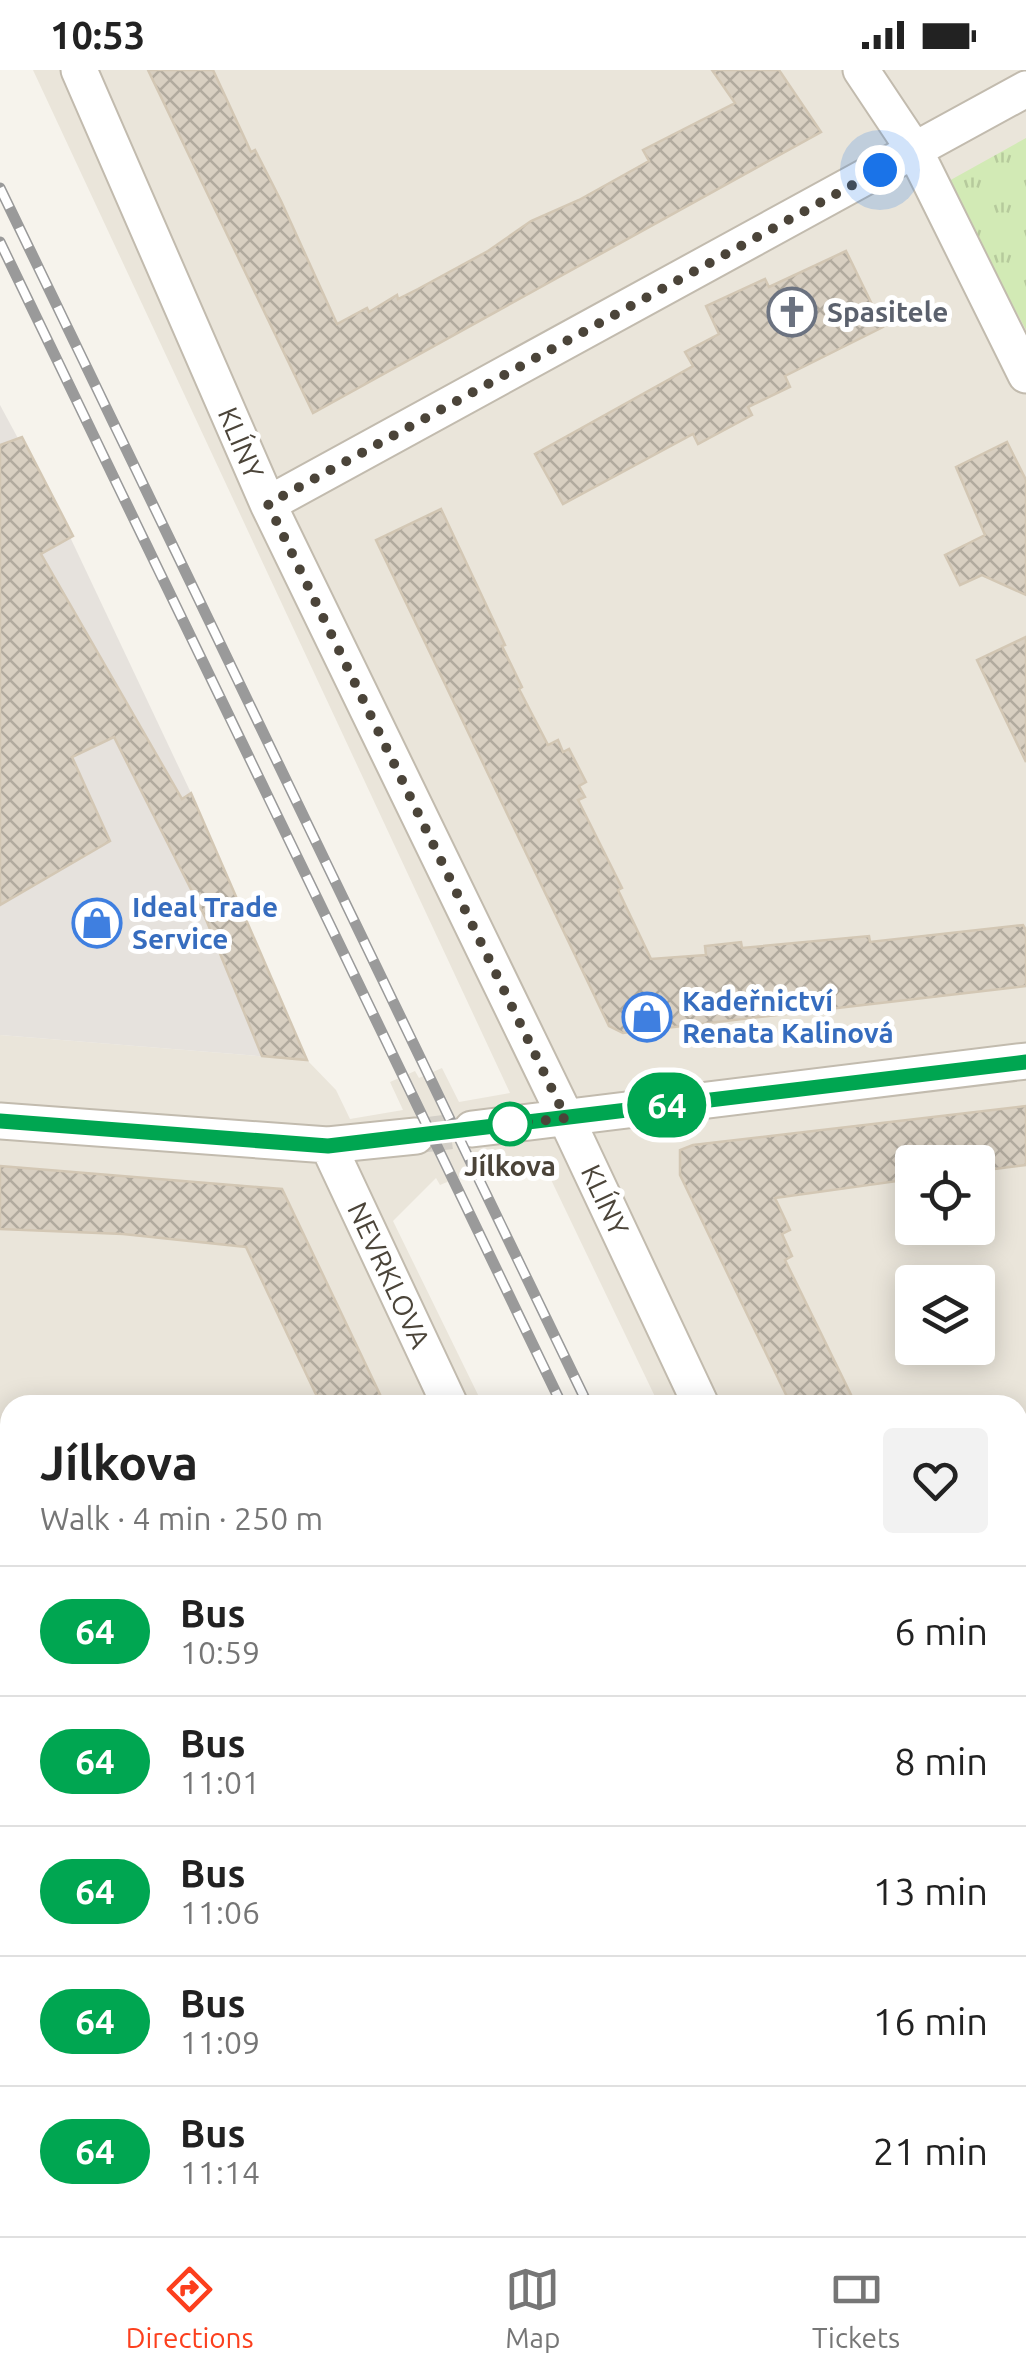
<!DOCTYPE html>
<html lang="en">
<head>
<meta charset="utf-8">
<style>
  :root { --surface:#fff; --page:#f2f2f2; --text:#222; --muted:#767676; --line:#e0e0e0; --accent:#fc3f1d }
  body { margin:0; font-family:Ubuntu,sans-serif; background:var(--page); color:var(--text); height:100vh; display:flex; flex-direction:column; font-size:38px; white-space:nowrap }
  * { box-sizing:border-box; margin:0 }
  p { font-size:32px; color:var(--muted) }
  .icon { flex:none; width:55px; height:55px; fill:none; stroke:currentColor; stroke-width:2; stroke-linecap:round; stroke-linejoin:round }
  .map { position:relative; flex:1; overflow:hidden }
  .side { position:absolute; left:0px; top:1325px; width:1028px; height:842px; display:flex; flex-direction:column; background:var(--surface); border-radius:30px 30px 0 0; box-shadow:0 5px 25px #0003 }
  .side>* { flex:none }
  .badge { padding:0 20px; border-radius:32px; font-size:35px; line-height:65px }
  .fabs { position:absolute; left:895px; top:1075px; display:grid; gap:20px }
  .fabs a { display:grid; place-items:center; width:100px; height:100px; border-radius:10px; background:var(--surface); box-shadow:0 5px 25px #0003; font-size:50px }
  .you { position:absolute; width:50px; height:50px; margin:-25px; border:8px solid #fff; border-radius:50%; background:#1a73e8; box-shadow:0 0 0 15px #1a73e833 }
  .map>.badge { position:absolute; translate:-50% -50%; box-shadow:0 0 0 5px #fff }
  .round { display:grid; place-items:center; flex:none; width:105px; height:105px; border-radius:10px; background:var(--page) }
  .headline { display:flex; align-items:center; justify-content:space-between; height:170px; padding:0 40px }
  h1 { font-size:48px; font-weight:700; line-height:75px }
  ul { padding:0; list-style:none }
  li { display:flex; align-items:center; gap:30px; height:130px; padding:0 40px; border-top:2px solid var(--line) }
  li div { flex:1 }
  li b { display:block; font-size:38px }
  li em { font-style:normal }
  li .badge { min-width:110px; font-weight:700; text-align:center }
  .status { display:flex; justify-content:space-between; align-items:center; height:70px; padding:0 50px; background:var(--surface); direction:ltr }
  .status svg { height:28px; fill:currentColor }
  .tab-bar { display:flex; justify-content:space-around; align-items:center; height:140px; border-top:2px solid var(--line); background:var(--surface); font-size:28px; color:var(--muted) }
  .tab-bar a { display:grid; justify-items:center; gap:5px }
  .tab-bar .active { color:var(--accent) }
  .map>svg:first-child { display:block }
</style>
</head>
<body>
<div class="status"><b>10:53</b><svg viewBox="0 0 49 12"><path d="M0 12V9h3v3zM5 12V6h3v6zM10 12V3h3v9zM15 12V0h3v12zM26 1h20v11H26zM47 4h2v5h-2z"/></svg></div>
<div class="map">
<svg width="1026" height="2166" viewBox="0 0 1026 2166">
  <defs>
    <pattern id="grass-tufts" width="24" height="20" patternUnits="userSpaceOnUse" patternTransform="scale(2.5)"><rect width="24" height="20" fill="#d2eab5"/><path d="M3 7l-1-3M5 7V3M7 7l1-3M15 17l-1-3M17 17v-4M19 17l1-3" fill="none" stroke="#b6ca9c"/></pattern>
    <pattern id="building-cross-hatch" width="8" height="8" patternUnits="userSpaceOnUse" patternTransform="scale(2.5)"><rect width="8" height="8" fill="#d8cfc1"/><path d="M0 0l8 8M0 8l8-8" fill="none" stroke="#b1aa9e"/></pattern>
  </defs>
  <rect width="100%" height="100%" fill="#f6f3ec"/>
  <!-- residential -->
  <path fill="#eae5da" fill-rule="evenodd" d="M 33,0 L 1026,0 L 1026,2160 L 1018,2136 L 1018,1335 L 659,1335 L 543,1093 L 492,1099 L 467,1111 L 464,1105 L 440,1115 L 436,1108 L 393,1151 L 483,1335 L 10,1335 L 10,2158 L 760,2158 L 762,2166 L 0,2166 L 0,965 L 307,990 L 336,1020 L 350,1049 L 403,1040 L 390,1012 L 415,1001 L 419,1008 L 442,998 L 459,1032 L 510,1023 ZM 912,1092 L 978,1092 L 978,1158 L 912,1158 ZM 912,1212 L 978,1212 L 978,1278 L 912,1278 Z"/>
  <!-- industrial -->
  <path fill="#e6e2dd" d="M 0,335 L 62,450 L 191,723 L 307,990 L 0,965 Z"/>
  <!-- grass -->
  <path fill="url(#grass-tufts)" d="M 1026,68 L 1026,260 L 947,112 Z
    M 0,2068 L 10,2122 L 10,2158 L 16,2158 L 17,2162 L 11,2166 L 0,2166 Z"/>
  <!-- building -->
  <path fill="url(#building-cross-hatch)" stroke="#d3c7b4" stroke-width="2.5" d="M 148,0 L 213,0 L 251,82 L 255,80 L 281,131 L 337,254 L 367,238 L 369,242 L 397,225 L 398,229 L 418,219 L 488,181 L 531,151 L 579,130 L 649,91 L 643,80 L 735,33 L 712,0 L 779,0 L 821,62 L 313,343 Z
    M 846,181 L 883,257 L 785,306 L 790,317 L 748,337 L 752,345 L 698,374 L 693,364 L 563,434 L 535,384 L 693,296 L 685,282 L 719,264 L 706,236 L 765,209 L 769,217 Z
    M 22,367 L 73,466 L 41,484 L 182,729 L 191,723 L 307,990 L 262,986 L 205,847 L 114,667 L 72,687 L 110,771 L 0,835 L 0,375 Z
    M 1007,372 L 1026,410 L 1026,525 L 982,505 L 960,515 L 945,485 L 985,465 L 956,397 Z
    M 441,439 L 505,575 L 502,576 L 522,617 L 519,619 L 548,675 L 558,670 L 563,682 L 569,679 L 586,712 L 579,716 L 585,727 L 578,730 L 622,818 L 618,820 L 651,889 L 706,885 L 705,876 L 741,872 L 742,878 L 869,866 L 870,872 L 1023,855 L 1026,860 L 1026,916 L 623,963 L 609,956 L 376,470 Z
    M 1026,567 L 1026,692 L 977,590 Z
    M 1026,1036 L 1026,1095 L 978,1101 L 978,1092 L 912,1092 L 912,1109 L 775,1128 L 790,1160 L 782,1164 L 792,1186 L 785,1190 L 856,1335 L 791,1335 L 680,1105 L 680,1080 L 693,1075 Z
    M 0,1096 L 282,1119 L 385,1335 L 321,1335 L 246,1177 L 123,1164 L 0,1159 Z"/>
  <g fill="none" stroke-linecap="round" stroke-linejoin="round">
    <!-- street-tunnel -->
    <path stroke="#d4d0c8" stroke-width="35" stroke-dasharray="35 18" stroke-linecap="butt" d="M 416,1066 L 472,1059"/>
    <!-- street casing -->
    <g stroke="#c2bbae" stroke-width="39">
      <path id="street" d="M 79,0 L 268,434 L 566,1048 L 701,1335
        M 861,0 L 915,81 L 1026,305
        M 268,434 L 1026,19
        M 0,1051 L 328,1075 L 416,1066
        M 472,1059 L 1026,991
        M 328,1075 L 450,1335
        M 1018,1736 L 1026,1733
        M 0,1857 L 10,1911
        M 0,1955 L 10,1954
        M 1018,2062 L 1026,2084
        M 55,2158 L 56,2166
        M 459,2158 L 463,2166"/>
    </g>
    <!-- street -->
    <use href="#street" stroke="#fff" stroke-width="35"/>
    <!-- rail casing -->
    <g stroke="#9a9a9a" stroke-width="11">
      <path id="rail" d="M 0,118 L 588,1335
        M 0,172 L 562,1335
        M 885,2158 L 887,2166
        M 912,2158 L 915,2166"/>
    </g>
    <!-- rail -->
    <use href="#rail" stroke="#fff" stroke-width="8" stroke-dasharray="22" stroke-linecap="butt"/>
  </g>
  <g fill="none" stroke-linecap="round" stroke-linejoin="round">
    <!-- line casing -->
    <g stroke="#fff" stroke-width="22">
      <path id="line" d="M 0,1051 L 328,1076 L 1026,992"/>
    </g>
    <!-- line -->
    <use href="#line" stroke="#00a651" stroke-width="15"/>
    <!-- walk -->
    <path stroke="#4b4439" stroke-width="10" stroke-dasharray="0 18" d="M 510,1054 L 566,1048 L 268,434 L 880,100"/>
  </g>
  <!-- icons -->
  <defs>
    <g id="church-ring" transform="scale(2.5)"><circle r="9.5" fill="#fff" stroke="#6b7280" stroke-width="1.5"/><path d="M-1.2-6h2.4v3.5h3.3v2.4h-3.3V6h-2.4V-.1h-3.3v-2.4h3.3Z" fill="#6b7280"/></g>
    <g id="shop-ring" transform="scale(2.5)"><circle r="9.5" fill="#fff" stroke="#3f7fe0" stroke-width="1.5"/><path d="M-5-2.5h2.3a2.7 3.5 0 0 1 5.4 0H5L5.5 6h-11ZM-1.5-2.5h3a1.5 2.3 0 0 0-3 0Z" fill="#3f7fe0"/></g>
  </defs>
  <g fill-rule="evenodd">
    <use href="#church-ring" x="792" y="242"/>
    <use href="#shop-ring" x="97" y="853"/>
    <use href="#shop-ring" x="647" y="947"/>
  </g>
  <!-- markers -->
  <circle fill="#fff" stroke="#00a651" stroke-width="5" cx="510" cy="1054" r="20"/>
  <g text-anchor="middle" stroke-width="10" stroke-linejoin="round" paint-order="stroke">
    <!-- worship labels -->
    <g font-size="28" font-weight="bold" fill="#5b616d" stroke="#fff" text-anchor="start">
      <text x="827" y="252">Spasitele</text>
    </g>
    <!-- street labels -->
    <g font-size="28" fill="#4b4439" stroke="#fff">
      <text transform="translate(241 373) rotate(67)" y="10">KLÍNY</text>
      <text transform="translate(605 1130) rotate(65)" y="10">KLÍNY</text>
      <text transform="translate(389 1205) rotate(65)" y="10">NEVRKLOVA</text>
    </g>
    <!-- shop labels -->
    <g font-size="28" font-weight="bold" fill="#366cbe" stroke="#fff" text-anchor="start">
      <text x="132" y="847">Ideal Trade<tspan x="132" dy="32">Service</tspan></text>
      <text x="682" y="941">Kadeřnictví<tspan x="682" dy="32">Renata Kalinová</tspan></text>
    </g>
    <!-- stop labels -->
    <g font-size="28" font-weight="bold" fill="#4b4439" stroke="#fff">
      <text x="510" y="1106">Jílkova</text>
    </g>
  </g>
</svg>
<div class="fabs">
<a><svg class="icon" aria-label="locate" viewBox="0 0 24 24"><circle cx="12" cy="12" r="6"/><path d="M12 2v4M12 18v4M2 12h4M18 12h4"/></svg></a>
<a><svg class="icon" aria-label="layers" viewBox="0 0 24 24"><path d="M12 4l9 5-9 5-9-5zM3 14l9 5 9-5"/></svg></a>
</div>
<div class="you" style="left:880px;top:100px"></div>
<b class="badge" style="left:667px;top:1035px;background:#00a651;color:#fff">64</b>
<section class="side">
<div class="headline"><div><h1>Jílkova</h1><p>Walk · 4 min · 250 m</p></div><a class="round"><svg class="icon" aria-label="heart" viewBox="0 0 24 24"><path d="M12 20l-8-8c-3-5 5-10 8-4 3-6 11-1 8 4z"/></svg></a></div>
<ul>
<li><span class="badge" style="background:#00a651;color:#fff">64</span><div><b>Bus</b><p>10:59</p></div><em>6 min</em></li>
<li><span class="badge" style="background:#00a651;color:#fff">64</span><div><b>Bus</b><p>11:01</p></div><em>8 min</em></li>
<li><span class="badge" style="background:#00a651;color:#fff">64</span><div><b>Bus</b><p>11:06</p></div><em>13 min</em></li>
<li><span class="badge" style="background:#00a651;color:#fff">64</span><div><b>Bus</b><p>11:09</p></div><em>16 min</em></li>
<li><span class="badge" style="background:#00a651;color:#fff">64</span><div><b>Bus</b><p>11:14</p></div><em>21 min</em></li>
</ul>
</section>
</div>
<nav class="tab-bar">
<a class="active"><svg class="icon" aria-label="directions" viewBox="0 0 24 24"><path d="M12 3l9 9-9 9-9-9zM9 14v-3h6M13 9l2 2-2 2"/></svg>Directions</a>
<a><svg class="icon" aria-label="map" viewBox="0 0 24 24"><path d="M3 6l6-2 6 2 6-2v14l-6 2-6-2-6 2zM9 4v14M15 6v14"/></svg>Map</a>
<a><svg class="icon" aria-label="tickets" viewBox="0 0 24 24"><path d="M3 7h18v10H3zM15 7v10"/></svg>Tickets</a>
</nav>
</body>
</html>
